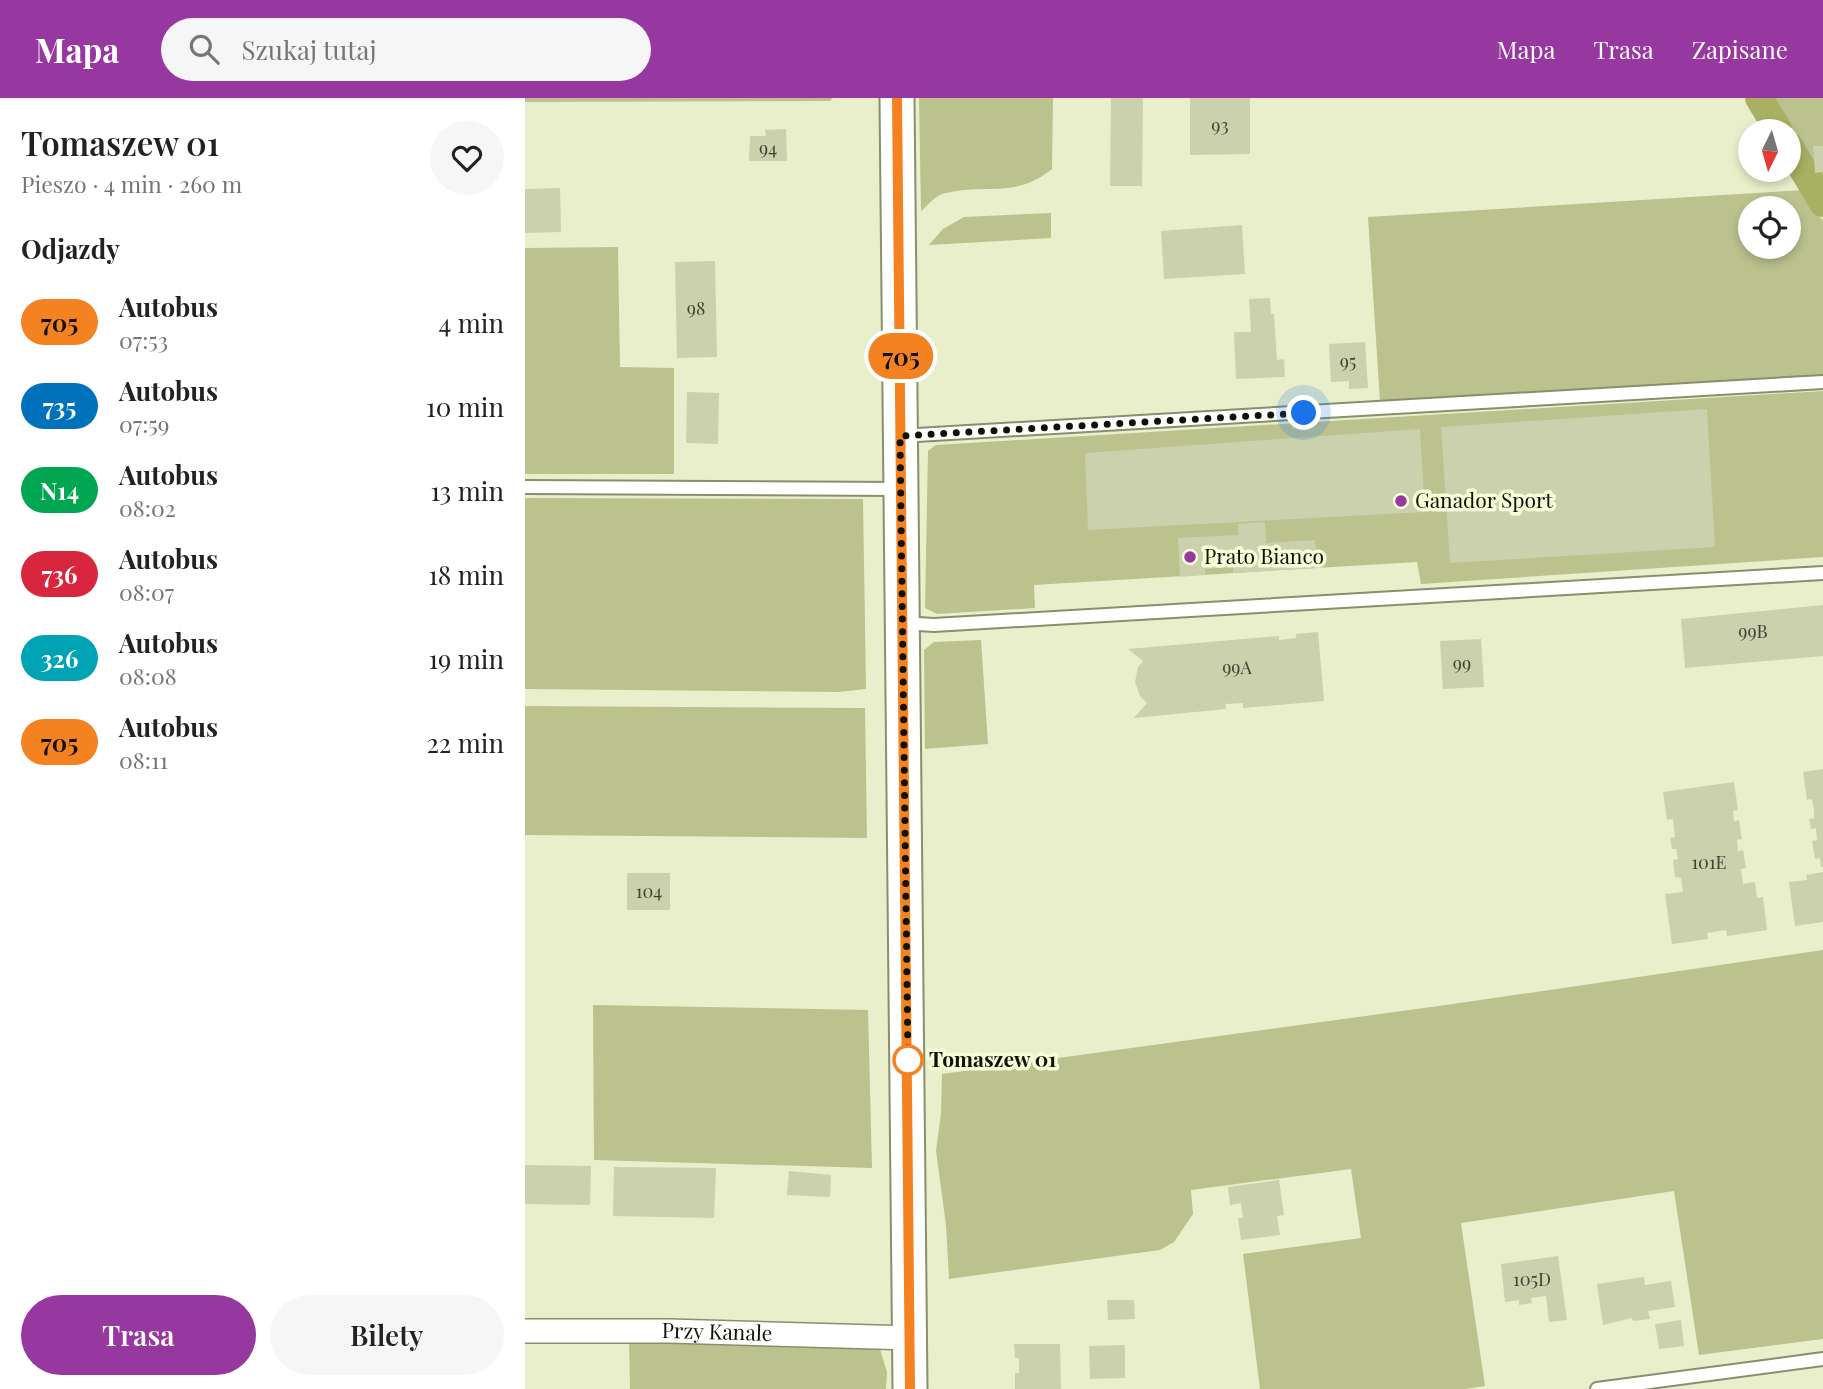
<!DOCTYPE html>
<html lang="pl">
<head>
<meta charset="utf-8">
<style>
  :root { --surface:#fff; --page:#f6f6f6; --text:#222; --muted:#767676; --accent:#9738a0 }
  body { margin:0; font-family:"Playfair Display",serif; background:var(--page); color:var(--text); height:100vh; display:flex; flex-direction:column; font-size:26px; white-space:nowrap }
  * { box-sizing:border-box; margin:0 }
  p { font-size:23px; color:var(--muted) }
  .icon { flex:none; width:38px; height:38px; fill:none; stroke:currentColor; stroke-width:2; stroke-linecap:round; stroke-linejoin:round }
  .map { position:relative; flex:1; overflow:hidden }
  .sheet { display:flex; flex-direction:column; background:var(--surface); width:525px }
  .sheet>* { flex:none }
  .badge { padding:0 14px; border-radius:23px; font-size:24px; line-height:46px }
  .needle { width:46px; rotate:185deg }
  .tools { position:absolute; left:1213px; top:21px; display:grid; gap:14px }
  .tools a { display:grid; place-items:center; width:63px; height:63px; border-radius:50%; background:var(--surface); box-shadow:0 4px 10px #0003; font-size:35px }
  .you { position:absolute; width:35px; height:35px; margin:-18px; border:5px solid #fff; border-radius:50%; background:#1a73e8; box-shadow:0 0 0 10px #1a73e833 }
  .map>.badge { position:absolute; translate:-50% -50%; box-shadow:0 0 0 4px #fff }
  h2 { padding:0 21px; font-size:26px; line-height:63px }
  .round { display:grid; place-items:center; flex:none; width:74px; height:74px; border-radius:37px; background:var(--page) }
  .head { display:flex; align-items:center; justify-content:space-between; height:119px; padding:0 21px }
  h1 { font-size:33px; font-weight:600; line-height:52px }
  .button { display:flex; gap:14px; margin-top:auto; padding:14px 21px }
  .button a { flex:1; height:80px; border-radius:42px; background:var(--accent); color:#fff; font-size:28px; font-weight:600; line-height:80px; text-align:center }
  .button a+a { background:var(--page); color:var(--text) }
  ul { padding:0; list-style:none }
  li { display:flex; align-items:center; gap:21px; height:84px; padding:0 21px }
  li div { flex:1 }
  li b { display:block; font-size:26px }
  li em { font-style:normal }
  li .badge { min-width:77px; font-weight:700; text-align:center }
  header { display:flex; align-items:center; gap:42px; box-sizing:border-box; height:98px; padding:0 35px; background:var(--accent); color:#fff }
  header strong { font-size:33px }
  nav { display:flex; gap:38px; margin-inline-start:auto; font-size:24px }
  .search { width:490px; height:63px; background:var(--page); display:flex; align-items:center; gap:18px; box-sizing:border-box; padding:0 24px; border-radius:38px; color:var(--muted); font-size:26px }
  main { display:flex; flex:1; min-height:0 }
  .map>svg:first-child { display:block }
</style>
</head>
<body>
<header>
<strong>Mapa</strong>
<div class="search"><svg class="icon" aria-label="search" viewBox="0 0 24 24"><circle cx="10" cy="10" r="6"/><path d="M15 15l6 6"/></svg>Szukaj tutaj</div>
<nav><a>Mapa</a><a>Trasa</a><a>Zapisane</a></nav>
</header>
<main>
<section class="sheet">
<div class="head"><div><h1>Tomaszew 01</h1><p>Pieszo · 4 min · 260 m</p></div><a class="round"><svg class="icon" aria-label="heart" viewBox="0 0 24 24"><path d="M12 20l-8-8c-3-5 5-10 8-4 3-6 11-1 8 4z"/></svg></a></div>
<h2>Odjazdy</h2>
<ul>
<li><span class="badge" style="background:#f58220;color:#111">705</span><div><b>Autobus</b><p>07:53</p></div><em>4 min</em></li>
<li><span class="badge" style="background:#0072bc;color:#fff">735</span><div><b>Autobus</b><p>07:59</p></div><em>10 min</em></li>
<li><span class="badge" style="background:#00a651;color:#fff">N14</span><div><b>Autobus</b><p>08:02</p></div><em>13 min</em></li>
<li><span class="badge" style="background:#d7263d;color:#fff">736</span><div><b>Autobus</b><p>08:07</p></div><em>18 min</em></li>
<li><span class="badge" style="background:#00a3b4;color:#fff">326</span><div><b>Autobus</b><p>08:08</p></div><em>19 min</em></li>
<li><span class="badge" style="background:#f58220;color:#111">705</span><div><b>Autobus</b><p>08:11</p></div><em>22 min</em></li>
</ul>
<div class="button"><a>Trasa</a><a>Bilety</a></div>
</section>
<div class="map">
<svg width="1298" height="1291" viewBox="0 0 1298 1291">
  <rect width="100%" height="100%" fill="#eaefcb"/>
  <!-- green -->
  <path fill="#bbc28e" fill-rule="evenodd" d="M 0,0 L 308,0 L 305,3 L 0,4 Z
    M 394,0 L 528,0 L 527,71 C 489,102 459,84 417,96 C 409,99 402,108 396,113 Z
    M 1239,0 L 1298,0 L 1298,89 L 1292,90 L 1264,41 L 1264,33 L 1259,33 Z
    M 1279,92 L 1298,123 L 1298,279 L 1267,279 L 855,303 L 843,119 ZM 1225,110 L 1264,110 L 1264,149 L 1225,149 Z
    M 526,115 L 526,140 L 404,147 L 418,131 L 439,119 Z
    M 93,149 L 95,269 L 149,270 L 149,376 L 0,376 L 0,150 Z
    M 1298,293 L 1298,459 L 896,486 L 892,464 L 509,487 L 510,510 L 412,516 L 400,510 L 403,353 L 411,347 Z
    M 0,400 L 338,401 L 341,591 L 314,594 L 0,591 Z
    M 456,542 L 463,646 L 400,651 L 399,552 L 409,544 Z
    M 0,608 L 340,610 L 342,740 L 0,737 Z
    M 1298,852 L 1298,1241 L 1174,1257 L 1149,1093 L 936,1125 L 960,1288 L 940,1291 L 735,1291 L 718,1156 L 836,1140 L 826,1071 L 666,1092 L 668,1116 L 649,1144 L 635,1152 L 424,1181 L 421,1127 L 411,1053 L 416,1015 L 417,976 L 928,906 Z
    M 68,907 L 343,912 L 347,1070 L 69,1062 Z
    M 104,1242 L 355,1251 L 362,1274 L 361,1291 L 105,1291 Z"/>
  <g fill="none" stroke-linecap="round" stroke-linejoin="round">
    <!-- canal -->
    <path stroke="#a8b061" stroke-width="28" d="M 1234,0 L 1254,33
      M 1264,48 L 1298,105"/>
  </g>
  <!-- building -->
  <path fill="#cbd0ad" d="M 586,0 L 618,0 L 617,88 L 585,88 Z
    M 665,0 L 725,0 L 725,56 L 665,57 Z
    M 261,31 L 262,63 L 224,63 L 225,38 L 241,38 L 240,32 Z
    M 1288,48 L 1298,48 L 1298,74 L 1290,75 Z
    M 35,90 L 36,134 L 0,135 L 0,91 Z
    M 717,127 L 720,176 L 639,181 L 636,133 Z
    M 190,163 L 192,259 L 152,260 L 150,164 Z
    M 745,200 L 746,216 L 749,216 L 752,262 L 759,261 L 760,279 L 711,281 L 709,234 L 726,234 L 724,201 Z
    M 840,244 L 843,290 L 824,291 L 824,283 L 806,284 L 804,246 Z
    M 162,294 L 194,295 L 193,346 L 161,345 Z
    M 1182,311 L 1190,449 L 925,465 L 916,329 Z
    M 895,331 L 900,414 L 563,432 L 560,355 Z
    M 740,424 L 741,445 L 790,442 L 792,470 L 708,475 L 708,469 L 680,471 L 680,477 L 655,479 L 653,440 L 713,437 L 713,426 Z
    M 1298,507 L 1298,558 L 1160,570 L 1156,521 Z
    M 793,534 L 799,603 L 718,610 L 718,605 L 701,606 L 701,611 L 609,620 L 622,605 L 615,598 L 610,584 L 613,569 L 618,563 L 603,551 L 754,538 L 754,542 L 771,540 L 771,536 Z
    M 956,541 L 959,589 L 918,591 L 915,543 Z
    M 1298,671 L 1298,769 L 1296,769 L 1295,760 L 1290,761 L 1287,743 L 1292,742 L 1291,730 L 1286,731 L 1284,721 L 1289,720 L 1289,712 L 1287,701 L 1282,702 L 1278,674 Z
    M 1209,684 L 1213,712 L 1208,713 L 1209,723 L 1214,722 L 1217,741 L 1212,742 L 1213,753 L 1218,752 L 1221,770 L 1216,771 L 1218,786 L 1230,784 L 1232,800 L 1238,799 L 1242,832 L 1202,838 L 1201,832 L 1182,835 L 1183,841 L 1147,846 L 1140,796 L 1158,794 L 1156,780 L 1150,779 L 1148,762 L 1153,761 L 1151,751 L 1147,751 L 1145,740 L 1150,739 L 1148,721 L 1142,722 L 1138,694 Z
    M 1298,774 L 1298,824 L 1270,828 L 1264,784 L 1282,782 L 1281,777 Z
    M 102,775 L 145,775 L 145,812 L 102,812 Z
    M 0,1067 L 66,1068 L 65,1107 L 0,1106 Z
    M 89,1069 L 191,1070 L 189,1120 L 88,1118 Z
    M 264,1073 L 306,1077 L 305,1099 L 262,1097 Z
    M 754,1082 L 759,1117 L 752,1118 L 755,1137 L 716,1142 L 713,1120 L 718,1120 L 716,1105 L 705,1107 L 703,1089 Z
    M 1033,1158 L 1042,1222 L 1024,1224 L 1021,1198 L 1006,1200 L 1007,1205 L 994,1207 L 994,1202 L 980,1204 L 976,1166 Z
    M 1119,1179 L 1120,1187 L 1146,1183 L 1150,1209 L 1123,1213 L 1125,1221 L 1108,1223 L 1107,1220 L 1078,1227 L 1072,1186 Z
    M 582,1202 L 609,1202 L 610,1221 L 583,1222 Z
    M 1156,1222 L 1159,1248 L 1134,1251 L 1130,1226 Z
    M 489,1246 L 535,1246 L 536,1291 L 490,1291 L 490,1275 L 494,1275 L 494,1260 L 490,1260 Z
    M 600,1247 L 600,1280 L 565,1281 L 564,1248 Z"/>
  <g fill="none" stroke-linecap="round" stroke-linejoin="round">
    <!-- service casing -->
    <g stroke="#898e6c" stroke-width="16">
      <path id="service" d="M 375,338 L 1298,284
        M 0,389 L 374,391
        M 377,525 L 409,527 L 1298,475
        M 1072,1291 L 1298,1261"/>
    </g>
    <!-- minor casing -->
    <g stroke="#898e6c" stroke-width="26">
      <g id="minor">
        <path id="s1" d="M 0,1233 L 144,1233 L 386,1240"/>
      </g>
    </g>
    <!-- secondary casing -->
    <g stroke="#898e6c" stroke-width="37">
      <path id="secondary" d="M 372,0 L 385,1291"/>
    </g>
    <!-- service -->
    <use href="#service" stroke="#fff" stroke-width="12"/>
    <!-- minor -->
    <use href="#minor" stroke="#fff" stroke-width="23"/>
    <!-- secondary -->
    <use href="#secondary" stroke="#fff" stroke-width="33"/>
  </g>
  <g fill="none" stroke-linecap="round" stroke-linejoin="round">
    <!-- line casing -->
    <g stroke="#fff" stroke-width="16">
      <path id="line" d="M 372,0 L 385,1291"/>
    </g>
    <!-- line -->
    <use href="#line" stroke="#f58220" stroke-width="10"/>
    <!-- walk -->
    <path stroke="#111206" stroke-width="7" stroke-dasharray="0 12.6" d="M 383,962 L 375,338 L 779,315"/>
  </g>
  <!-- markers -->
  <g fill="#9738a0" stroke="#f7fcd8" stroke-width="2.5">
    <circle cx="876" cy="403" r="7"/>
    <circle cx="665" cy="459" r="7"/>
  </g>
  <circle fill="#fff" stroke="#f58220" stroke-width="3.5" cx="383" cy="962" r="14"/>
  <g text-anchor="middle" stroke-width="7" stroke-linejoin="round" paint-order="stroke">
    <!-- number labels -->
    <g font-size="18" fill="#404230">
      <text x="695" y="34">93</text>
      <text x="243" y="57">94</text>
      <text x="171" y="217">98</text>
      <text x="823" y="270">95</text>
      <text x="1228" y="540">99B</text>
      <text x="937" y="572">99</text>
      <text x="712" y="576">99A</text>
      <text x="1184" y="771">101E</text>
      <text x="124" y="800">104</text>
      <text x="1007" y="1188">105D</text>
    </g>
    <!-- poi labels -->
    <g font-size="21" fill="#111206" stroke="#f7fcd8" text-anchor="start">
      <text x="890" y="410">Ganador Sport</text>
      <text x="679" y="466">Prato Bianco</text>
    </g>
    <!-- stop labels -->
    <g font-size="21" font-weight="bold" fill="#111206" stroke="#f7fcd8" text-anchor="start">
      <text x="404" y="969">Tomaszew 01</text>
    </g>
    <!-- street labels -->
    <g font-size="21" fill="#111206" stroke="#f7fcd8">
      <text dy="7" stroke="none"><textPath href="#s1" startOffset="192">Przy Kanale</textPath></text>
    </g>
  </g>
</svg>
<div class="tools">
<a><svg class="needle" viewBox="-14 -14 28 28"><path d="M0-13l5 13h-10z" fill="#e53935"/><path d="M0 13l5-13h-10z" fill="#767676"/></svg></a>
<a><svg class="icon" aria-label="locate" viewBox="0 0 24 24"><circle cx="12" cy="12" r="6"/><path d="M12 2v4M12 18v4M2 12h4M18 12h4"/></svg></a>
</div>
<div class="you" style="left:779px;top:315px"></div>
<b class="badge" style="left:376px;top:258px;background:#f58220;color:#111">705</b>
</div>
</main>
</body>
</html>
